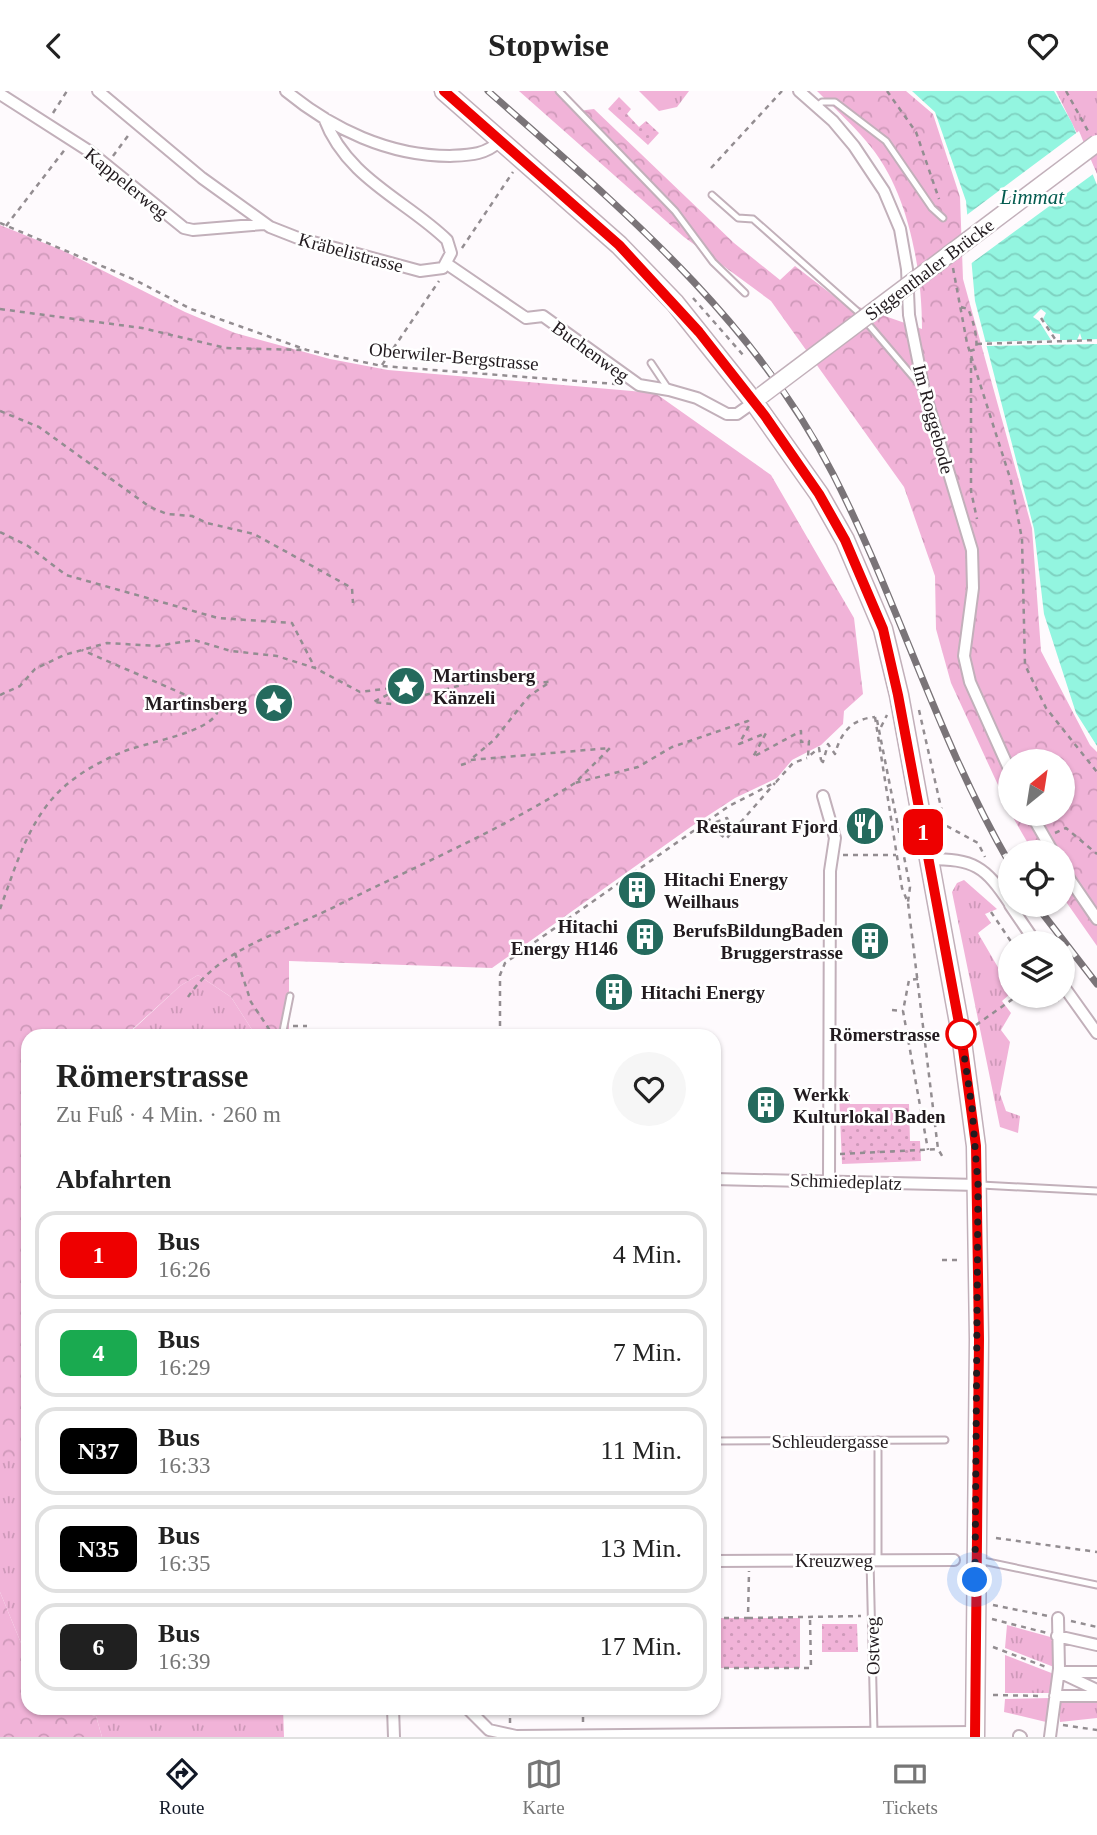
<!DOCTYPE html>
<html lang="de">
<head>
<meta charset="utf-8">
<style>
  :root { --surface:#fff; --page:#f6f6f6; --text:#222; --muted:#767676; --line:#e0e0e0; --accent:#111827 }
  body { margin:0; font-family:"Times New Roman",serif; background:var(--page); color:var(--text); height:100vh; display:flex; flex-direction:column; font-size:26px; white-space:nowrap }
  * { box-sizing:border-box; margin:0 }
  p { font-size:23px; color:var(--muted) }
  .icon { flex:none; width:38px; height:38px; fill:none; stroke:currentColor; stroke-width:2; stroke-linecap:round; stroke-linejoin:round }
  .map { position:relative; flex:1; overflow:hidden }
  .side { position:absolute; left:21px; top:938px; width:700px; height:686px; display:flex; flex-direction:column; background:var(--surface); border-radius:21px; box-shadow:0 2px 5px #0004 }
  .side>* { flex:none }
  .badge { padding:0 14px; border-radius:10px; font-size:24px; line-height:46px }
  .needle { width:46px; rotate:30deg }
  .controls { position:absolute; left:998px; top:658px; display:grid; gap:14px }
  .controls a { display:grid; place-items:center; width:77px; height:77px; border-radius:50%; background:var(--surface); box-shadow:0 2px 5px #0004; font-size:35px }
  .you { position:absolute; width:35px; height:35px; margin:-18px; border:5px solid #fff; border-radius:50%; background:#1a73e8; box-shadow:0 0 0 10px #1a73e833 }
  .map>.badge { position:absolute; translate:-50% -50%; box-shadow:0 0 0 4px #fff }
  h2 { padding:0 35px; font-size:26px; line-height:63px }
  .round { display:grid; place-items:center; flex:none; width:74px; height:74px; border-radius:37px; background:var(--page) }
  .headline { display:flex; align-items:center; justify-content:space-between; height:119px; padding:0 35px }
  h1 { font-size:33px; font-weight:700; line-height:52px }
  ul { padding:0; list-style:none }
  li { display:flex; align-items:center; gap:21px; height:88px; margin:0 14px 10px; padding:0 21px; border:4px solid var(--line); border-radius:21px }
  li div { flex:1 }
  li b { display:block; font-size:26px }
  li em { font-style:normal }
  li .badge { min-width:77px; font-weight:700; text-align:center }
  header { display:flex; justify-content:space-between; align-items:center; height:91px; padding:0 35px; background:var(--surface); font-size:32px; font-weight:700 }
  .tab-bar { display:flex; justify-content:space-around; align-items:center; height:98px; border-top:2px solid var(--line); background:var(--surface); font-size:19px; color:var(--muted) }
  .tab-bar a { display:grid; justify-items:center; gap:4px }
  .tab-bar .on { color:var(--accent) }
  .map>svg:first-child { display:block }
</style>
</head>
<body>
<header><svg class="icon" aria-label="back" viewBox="0 0 24 24"><path d="M15 5l-7 7 7 7"/></svg>Stopwise<svg class="icon" aria-label="heart" viewBox="0 0 24 24"><path d="M12 20l-8-8c-3-5 5-10 8-4 3-6 11-1 8 4z"/></svg></header>
<div class="map">
<svg width="1097" height="1646" viewBox="0 0 1097 1646">
  <defs>
    <pattern id="grass-tufts" width="24" height="20" patternUnits="userSpaceOnUse" patternTransform="scale(1.75)"><rect width="24" height="20" fill="#f1b3d8"/><path d="M3 7l-1-3M5 7V3M7 7l1-3M15 17l-1-3M17 17v-4M19 17l1-3" fill="none" stroke="#ce99b9"/></pattern>
    <pattern id="forest-crowns" width="20" height="18" patternUnits="userSpaceOnUse" patternTransform="scale(1.75)"><rect width="20" height="18" fill="#f1b3d8"/><path d="M2 6a3 3 0 1 1 6 0M12 15a3 3 0 1 1 6 0" fill="none" stroke="#ce99b9"/></pattern>
    <pattern id="park-dots" width="8" height="8" patternUnits="userSpaceOnUse" patternTransform="scale(1.75)"><rect width="8" height="8" fill="#f1b3d8"/><path d="M2 2h.1M6 6h.1" fill="none" stroke="#ce99b9" stroke-width="1.8" stroke-linecap="round"/></pattern>
    <pattern id="water-waves" width="16" height="10" patternUnits="userSpaceOnUse" patternTransform="scale(1.75)"><rect width="16" height="10" fill="#93f5e0"/><path d="M0 5q4-4 8 0t8 0" fill="none" stroke="#7ed1c0"/></pattern>
  </defs>
  <rect width="100%" height="100%" fill="#fefafd"/>
  <!-- grass -->
  <path fill="url(#grass-tufts)" d="M 639,0 L 689,0 L 677,16 L 659,20 Z
    M 1056,0 L 1097,0 L 1097,83 Z
    M 964,789 L 997,818 L 985,823 L 991,832 L 978,842 L 1010,897 L 1010,903 L 1002,910 L 1011,922 L 1001,939 L 1010,951 L 1000,1003 L 1006,1020 L 1020,1025 L 1018,1042 L 1000,1036 L 952,801 L 957,792 Z
    M 198,884 L 231,906 L 256,945 L 126,945 L 180,895 Z
    M 28,1366 L 28,1569 L 0,1501 L 0,1370 L 21,1370 Z
    M 1007,1534 L 1054,1547 L 1054,1576 L 1005,1557 Z
    M 1005,1564 L 1054,1583 L 1051,1602 L 1005,1602 Z
    M 1051,1607 L 1046,1631 L 1004,1621 L 1005,1608 Z
    M 1097,1608 L 1097,1627 L 1060,1631 L 1059,1609 Z
    M 64,1617 L 283,1617 L 284,1646 L 102,1646 L 96,1625 Z"/>
  <!-- forest -->
  <path fill="url(#forest-crowns)" d="M 519,0 L 556,0 L 578,20 L 594,18 L 734,152 L 780,189 L 795,175 L 839,209 L 922,238 C 922,177 908,97 866,50 C 851,32 833,16 817,0 L 906,0 L 933,23 L 960,106 L 963,188 L 1032,437 L 1041,560 L 1090,654 L 1097,661 L 1097,855 L 1062,805 L 1062,761 L 1033,761 L 1011,723 L 1062,723 L 1062,670 L 1010,670 L 1010,720 L 951,592 L 936,538 L 935,485 L 904,396 L 771,210 L 684,146 Z
    M 0,134 L 64,160 L 185,221 L 235,242 L 330,268 L 388,279 L 655,302 L 771,384 L 854,527 L 863,603 L 844,620 L 843,633 L 821,654 L 792,669 L 777,687 L 735,707 L 692,735 L 492,877 L 289,870 L 289,945 L 256,945 L 231,906 L 198,884 L 180,895 L 125,945 L 28,945 L 28,1366 L 21,1370 L 0,1370 Z
    M 0,1501 L 28,1569 L 28,1617 L 64,1617 L 96,1625 L 102,1646 L 0,1646 Z"/>
  <!-- park -->
  <path fill="url(#park-dots)" d="M 619,6 L 631,18 L 627,23 L 639,36 L 646,30 L 659,42 L 648,54 L 608,18 Z
    M 850,1000 L 850,1013 L 909,1013 L 910,1050 L 920,1050 L 921,1070 L 842,1073 L 839,1001 Z
    M 714,1527 L 800,1527 L 800,1577 L 714,1577 Z
    M 822,1533 L 857,1533 L 858,1561 L 822,1561 Z"/>
  <!-- water -->
  <path fill="url(#water-waves)" d="M 912,0 L 1054,0 L 1072,32 L 1097,94 L 1097,655 L 1076,622 L 1044,523 L 1034,438 L 975,210 L 966,110 L 935,21 Z"/>
  <!-- pier -->
  <path fill="#fefafd" d="M 1079,40 L 1096,81 L 969,174 L 964,126 Z
    M 1041,218 L 1046,222 L 1043,228 L 1053,242 L 1060,243 L 1060,249 L 1077,249 L 1080,242 L 1082,249 L 1097,248 L 1097,253 L 983,255 L 982,251 L 1051,249 L 1039,230 L 1033,226 Z"/>
  <g fill="none" stroke-linecap="round" stroke-linejoin="round">
    <!-- lane casing -->
    <g stroke="#c2b0ba" stroke-width="9">
      <path id="lane" d="M 559,0 L 675,120 L 713,171 L 745,202
        M 817,15 L 822,11 L 835,11 L 886,50 L 932,117 L 943,127
        M 712,104 L 738,127 L 753,128 L 857,220 L 920,294
        M 651,272 L 669,299
        M 282,945 L 290,905
        M 981,1094 L 1097,1100
        M 878,1349 L 878,1469
        M 714,1350 L 945,1349
        M 870,1469 L 874,1641
        M 978,1469 L 1097,1494"/>
    </g>
    <!-- street casing -->
    <g stroke="#c2b0ba" stroke-width="14">
      <path id="street" d="M 98,0 L 202,87 L 270,136 L 298,147 L 420,180 L 443,177 L 451,162 L 447,149 C 406,109 347,88 324,27
        M 286,0 C 332,38 389,65 450,65 C 470,64 485,64 500,50
        M 799,0 L 833,30 L 854,55 L 884,100 L 900,138 L 907,178 L 909,224 L 924,299 L 972,459 L 973,497 L 964,565 L 970,591 L 1010,680
        M 0,3 L 89,60 L 184,137 L 193,139 L 264,133
        M 447,173 L 526,227 L 543,225 L 639,294 L 669,299 L 697,307 L 727,323 L 737,323 L 754,311
        M 823,705 L 835,747 L 830,780 L 829,1089
        M 1031,723 L 1053,761
        M 928,768 C 974,768 985,775 1010,813
        M 1062,777 L 1097,828
        M 1010,814 L 1036,852
        M 1062,893 L 1097,942
        M 714,1088 L 978,1094
        M 714,1470 L 954,1469
        M 1057,1545 L 1097,1554
        M 1059,1581 L 1097,1599
        M 1062,1581 L 1097,1581
        M 1055,1605 L 1097,1605
        M 393,1617 L 394,1646
        M 467,1617 L 489,1639 L 516,1645 L 975,1641
        M 1019,1645 L 1021,1646
        M 1050,1646 L 1059,1578 L 1058,1527"/>
    </g>
    <!-- primary casing -->
    <g stroke="#c2b0ba" stroke-width="21">
      <path id="primary" d="M 444,0 L 619,154 L 675,212 L 754,311 L 819,403 L 845,449 L 883,538 L 899,604 L 961,943 L 976,1055 L 979,1248 L 975,1646"/>
    </g>
    <!-- path -->
    <path stroke="#938d91" stroke-width="2.5" stroke-dasharray="5 5" stroke-linecap="butt" d="M 887,0 L 916,41 L 939,108
      M 1066,0 L 1088,40
      M 53,22 L 67,0
      M 113,65 L 130,42
      M 711,77 L 782,0
      M 0,132 L 135,189 L 191,218 L 307,259 L 382,275 L 616,293
      M 6,135 L 66,57
      M 462,157 L 513,81
      M 953,177 L 967,252 L 1011,390 L 1022,448 L 1025,574 L 1046,617 L 1097,681
      M 693,207 L 744,265
      M 961,216 L 968,218 C 973,228 978,247 976,258 L 970,260
      M 0,218 L 142,237 L 226,257 L 304,259
      M 1041,227 L 1057,251
      M 977,253 L 1097,249
      M 971,267 L 971,400 L 977,428
      M 382,274 L 439,190
      M 0,320 L 39,336 L 150,416 L 167,423 L 192,425 L 207,432 L 254,443 L 352,497 L 353,512
      M 0,441 L 28,455 L 66,484 L 218,527 L 292,532 L 315,577
      M 406,595 L 373,611 L 392,613 L 465,593 L 550,591 L 529,605 L 494,649 L 470,669 L 610,657 L 575,692 L 638,676 L 672,656 L 748,630 L 750,633 L 739,653 L 766,642 L 753,666 L 801,640 L 801,651 L 809,650 L 808,666 L 819,657 L 821,669
      M 0,604 L 20,595 L 35,578 L 64,564 L 107,552 L 157,555 L 194,549 L 231,560 L 277,565 L 315,577 L 360,601 L 400,596
      M 919,619 L 945,734 L 978,752 L 985,766
      M 875,626 L 902,797 L 908,812 L 938,1058 L 944,1068
      M 877,629 L 910,796 L 908,811
      M 881,636 L 887,624
      M 821,669 L 823,671 L 828,653 L 835,663 C 841,641 852,628 875,626
      M 461,674 L 471,671
      M 697,738 L 727,727 L 729,731 L 721,744 L 726,748 L 775,692
      M 1055,742 L 1066,737 L 1097,763
      M 843,764 L 896,764
      M 0,818 C 16,775 29,726 65,695 C 81,681 101,670 120,662 C 145,651 206,643 217,622 L 211,615 L 82,559
      M 991,821 L 1012,852
      M 235,862 L 251,911 L 273,944
      M 918,888 L 909,889 L 903,920 L 928,1059
      M 1036,905 L 1059,909
      M 188,906 C 221,857 279,843 330,818 C 412,777 497,741 575,692
      M 892,919 L 903,920
      M 976,934 L 1017,905
      M 293,935 L 307,935
      M 500,945 L 500,884 L 505,872 L 729,715 L 776,691 L 793,672 L 807,667
      M 840,1063 L 938,1058
      M 942,1169 L 958,1169
      M 996,1447 L 1097,1461
      M 993,1514 L 1048,1525
      M 714,1527 L 748,1527 L 749,1480
      M 748,1527 L 861,1525
      M 992,1528 L 1047,1542
      M 1071,1530 L 1097,1536
      M 993,1556 L 1046,1576
      M 714,1577 L 811,1577 L 810,1527
      M 993,1604 L 1042,1605
      M 503,1617 L 504,1622 L 510,1623
      M 583,1631 L 583,1617
      M 510,1632 L 510,1617
      M 1063,1634 L 1097,1639"/>
    <!-- lane -->
    <use href="#lane" stroke="#fff" stroke-width="5"/>
    <!-- street -->
    <use href="#street" stroke="#fff" stroke-width="10"/>
    <!-- primary -->
    <use href="#primary" stroke="#fff" stroke-width="18"/>
    <!-- rail casing -->
    <g stroke="#7a7478" stroke-width="7">
      <path id="rail" d="M 488,0 C 617,114 753,226 833,383 C 898,510 938,649 1010,773
        M 1036,814 L 1097,893"/>
    </g>
    <!-- rail -->
    <use href="#rail" stroke="#fff" stroke-width="4.5" stroke-dasharray="13" stroke-linecap="butt"/>
    <!-- secondary-bridge casing -->
    <g stroke="#c2b0ba" stroke-width="19" stroke-linecap="butt">
      <path id="secondary-bridge" d="M 762,304 L 1097,52"/>
    </g>
    <!-- secondary-bridge -->
    <use href="#secondary-bridge" stroke="#fff" stroke-width="16"/>
  </g>
  <g fill="none" stroke-linecap="round" stroke-linejoin="round">
    <!-- line casing -->
    <g stroke="#fff" stroke-width="16">
      <path id="line" d="M 444,0 L 619,154 L 699,241 L 765,325 L 819,403 L 845,449 L 883,538 L 898,604 L 961,943 L 976,1055 L 979,1248 L 975,1646"/>
    </g>
    <!-- line -->
    <use href="#line" stroke="#e00" stroke-width="10"/>
    <!-- walk -->
    <path stroke="#221b1f" stroke-width="7" stroke-dasharray="0 12.6" d="M 961,943 L 972,1017 L 978,1094 L 975,1489"/>
  </g>
  <!-- icons -->
  <defs>
    <g id="sight-disc" transform="scale(2.0125)"><circle r="9.5" fill="#246a5d" stroke="#fff"/><path d="M0-6L1.8-2.2L6-1.7L2.9 1.2L3.7 5.4L0 3.3L-3.7 5.4L-2.9 1.2L-6-1.7L-1.8-2.2Z" fill="#fff"/></g>
    <g id="restaurant-disc" transform="scale(2.0125)"><circle r="9.5" fill="#246a5d" stroke="#fff"/><path d="M-5-6h1v4h1v-4h1v4h1v-4h1v5L-1.5 .5V6h-2V.5L-5-1ZM5-6V6H3V1.5H1.5Q1.5-4 5-6Z" fill="#fff"/></g>
    <g id="building-disc" transform="scale(2.0125)"><circle r="9.5" fill="#246a5d" stroke="#fff"/><path d="M-4-6H4V6H1V3H-1V6H-4ZM-2.5-4.3h1.7v1.8h-1.7ZM.8-4.3h1.7v1.8H.8ZM-2.5-1h1.7V.8h-1.7ZM.8-1h1.7V.8H.8Z" fill="#fff"/></g>
  </defs>
  <g fill-rule="evenodd">
    <use href="#sight-disc" x="406" y="595"/>
    <use href="#sight-disc" x="274" y="612"/>
    <use href="#restaurant-disc" x="865" y="735"/>
    <use href="#building-disc" x="637" y="799"/>
    <use href="#building-disc" x="645" y="846"/>
    <use href="#building-disc" x="870" y="850"/>
    <use href="#building-disc" x="614" y="901"/>
    <use href="#building-disc" x="766" y="1014"/>
  </g>
  <!-- markers -->
  <circle fill="#fff" stroke="#e00" stroke-width="3.5" cx="961" cy="943" r="14"/>
  <g text-anchor="middle" stroke-width="5" stroke-linejoin="round" paint-order="stroke">
    <!-- street labels -->
    <g font-size="19" fill="#221b1f" stroke="#fff">
      <text transform="translate(127 92) rotate(39)" y="7">Kappelerweg</text>
      <text transform="translate(351 161) rotate(15)" y="7">Kräbelistrasse</text>
      <text transform="translate(929 178) rotate(-37)" y="7">Siggenthaler Brücke</text>
      <text transform="translate(591 260) rotate(36)" y="7">Buchenweg</text>
      <text transform="translate(454 265) rotate(5)" y="7">Oberwiler-Bergstrasse</text>
      <text transform="translate(934 328) rotate(75)" y="7">Im Roggebode</text>
      <text transform="translate(846 1090) rotate(2)" y="7">Schmiedeplatz</text>
      <text x="830" y="1357">Schleudergasse</text>
      <text x="834" y="1476">Kreuzweg</text>
      <text transform="translate(872 1555) rotate(-91)" y="7">Ostweg</text>
    </g>
    <!-- poi labels -->
    <g font-size="19" font-weight="bold" fill="#221b1f" stroke="#fff" text-anchor="start">
      <text x="433" y="591">Martinsberg<tspan x="433" dy="22">Känzeli</tspan></text>
      <text x="247" y="619" text-anchor="end">Martinsberg</text>
      <text x="838" y="742" text-anchor="end">Restaurant Fjord</text>
      <text x="664" y="795">Hitachi Energy<tspan x="664" dy="22">Weilhaus</tspan></text>
      <text x="618" y="842" text-anchor="end">Hitachi<tspan x="618" dy="22">Energy H146</tspan></text>
      <text x="843" y="846" text-anchor="end">BerufsBildungBaden<tspan x="843" dy="22">Bruggerstrasse</tspan></text>
      <text x="641" y="908">Hitachi Energy</text>
      <text x="793" y="1010">Werkk<tspan x="793" dy="22">Kulturlokal Baden</tspan></text>
    </g>
    <!-- stop labels -->
    <g font-size="19" font-weight="bold" fill="#221b1f" stroke="#fff" text-anchor="end">
      <text x="940" y="950">Römerstrasse</text>
    </g>
    <!-- water labels -->
    <g font-size="21" font-style="italic" fill="#035b4f" stroke="#fff">
      <text x="1032" y="113">Limmat</text>
    </g>
  </g>
</svg>
<div class="controls">
<a><svg class="needle" viewBox="-14 -14 28 28"><path d="M0-13l5 13h-10z" fill="#e53935"/><path d="M0 13l5-13h-10z" fill="#767676"/></svg></a>
<a><svg class="icon" aria-label="locate" viewBox="0 0 24 24"><circle cx="12" cy="12" r="6"/><path d="M12 2v4M12 18v4M2 12h4M18 12h4"/></svg></a>
<a><svg class="icon" aria-label="layers" viewBox="0 0 24 24"><path d="M12 4l9 5-9 5-9-5zM3 14l9 5 9-5"/></svg></a>
</div>
<div class="you" style="left:975px;top:1489px"></div>
<b class="badge" style="left:923px;top:741px;background:#e00;color:#fff">1</b>
<section class="side">
<div class="headline"><div><h1>Römerstrasse</h1><p>Zu Fuß · 4 Min. · 260 m</p></div><a class="round"><svg class="icon" aria-label="heart" viewBox="0 0 24 24"><path d="M12 20l-8-8c-3-5 5-10 8-4 3-6 11-1 8 4z"/></svg></a></div>
<h2>Abfahrten</h2>
<ul>
<li><span class="badge" style="background:#e00;color:#fff">1</span><div><b>Bus</b><p>16:26</p></div><em>4 Min.</em></li>
<li><span class="badge" style="background:#1aaa50;color:#fff">4</span><div><b>Bus</b><p>16:29</p></div><em>7 Min.</em></li>
<li><span class="badge" style="background:#000;color:#fff">N37</span><div><b>Bus</b><p>16:33</p></div><em>11 Min.</em></li>
<li><span class="badge" style="background:#000;color:#fff">N35</span><div><b>Bus</b><p>16:35</p></div><em>13 Min.</em></li>
<li><span class="badge" style="background:#202020;color:#fff">6</span><div><b>Bus</b><p>16:39</p></div><em>17 Min.</em></li>
</ul>
</section>
</div>
<nav class="tab-bar">
<a class="on"><svg class="icon" aria-label="directions" viewBox="0 0 24 24"><path d="M12 3l9 9-9 9-9-9zM9 14v-3h6M13 9l2 2-2 2"/></svg>Route</a>
<a><svg class="icon" aria-label="map" viewBox="0 0 24 24"><path d="M3 6l6-2 6 2 6-2v14l-6 2-6-2-6 2zM9 4v14M15 6v14"/></svg>Karte</a>
<a><svg class="icon" aria-label="tickets" viewBox="0 0 24 24"><path d="M3 7h18v10H3zM15 7v10"/></svg>Tickets</a>
</nav>
</body>
</html>
